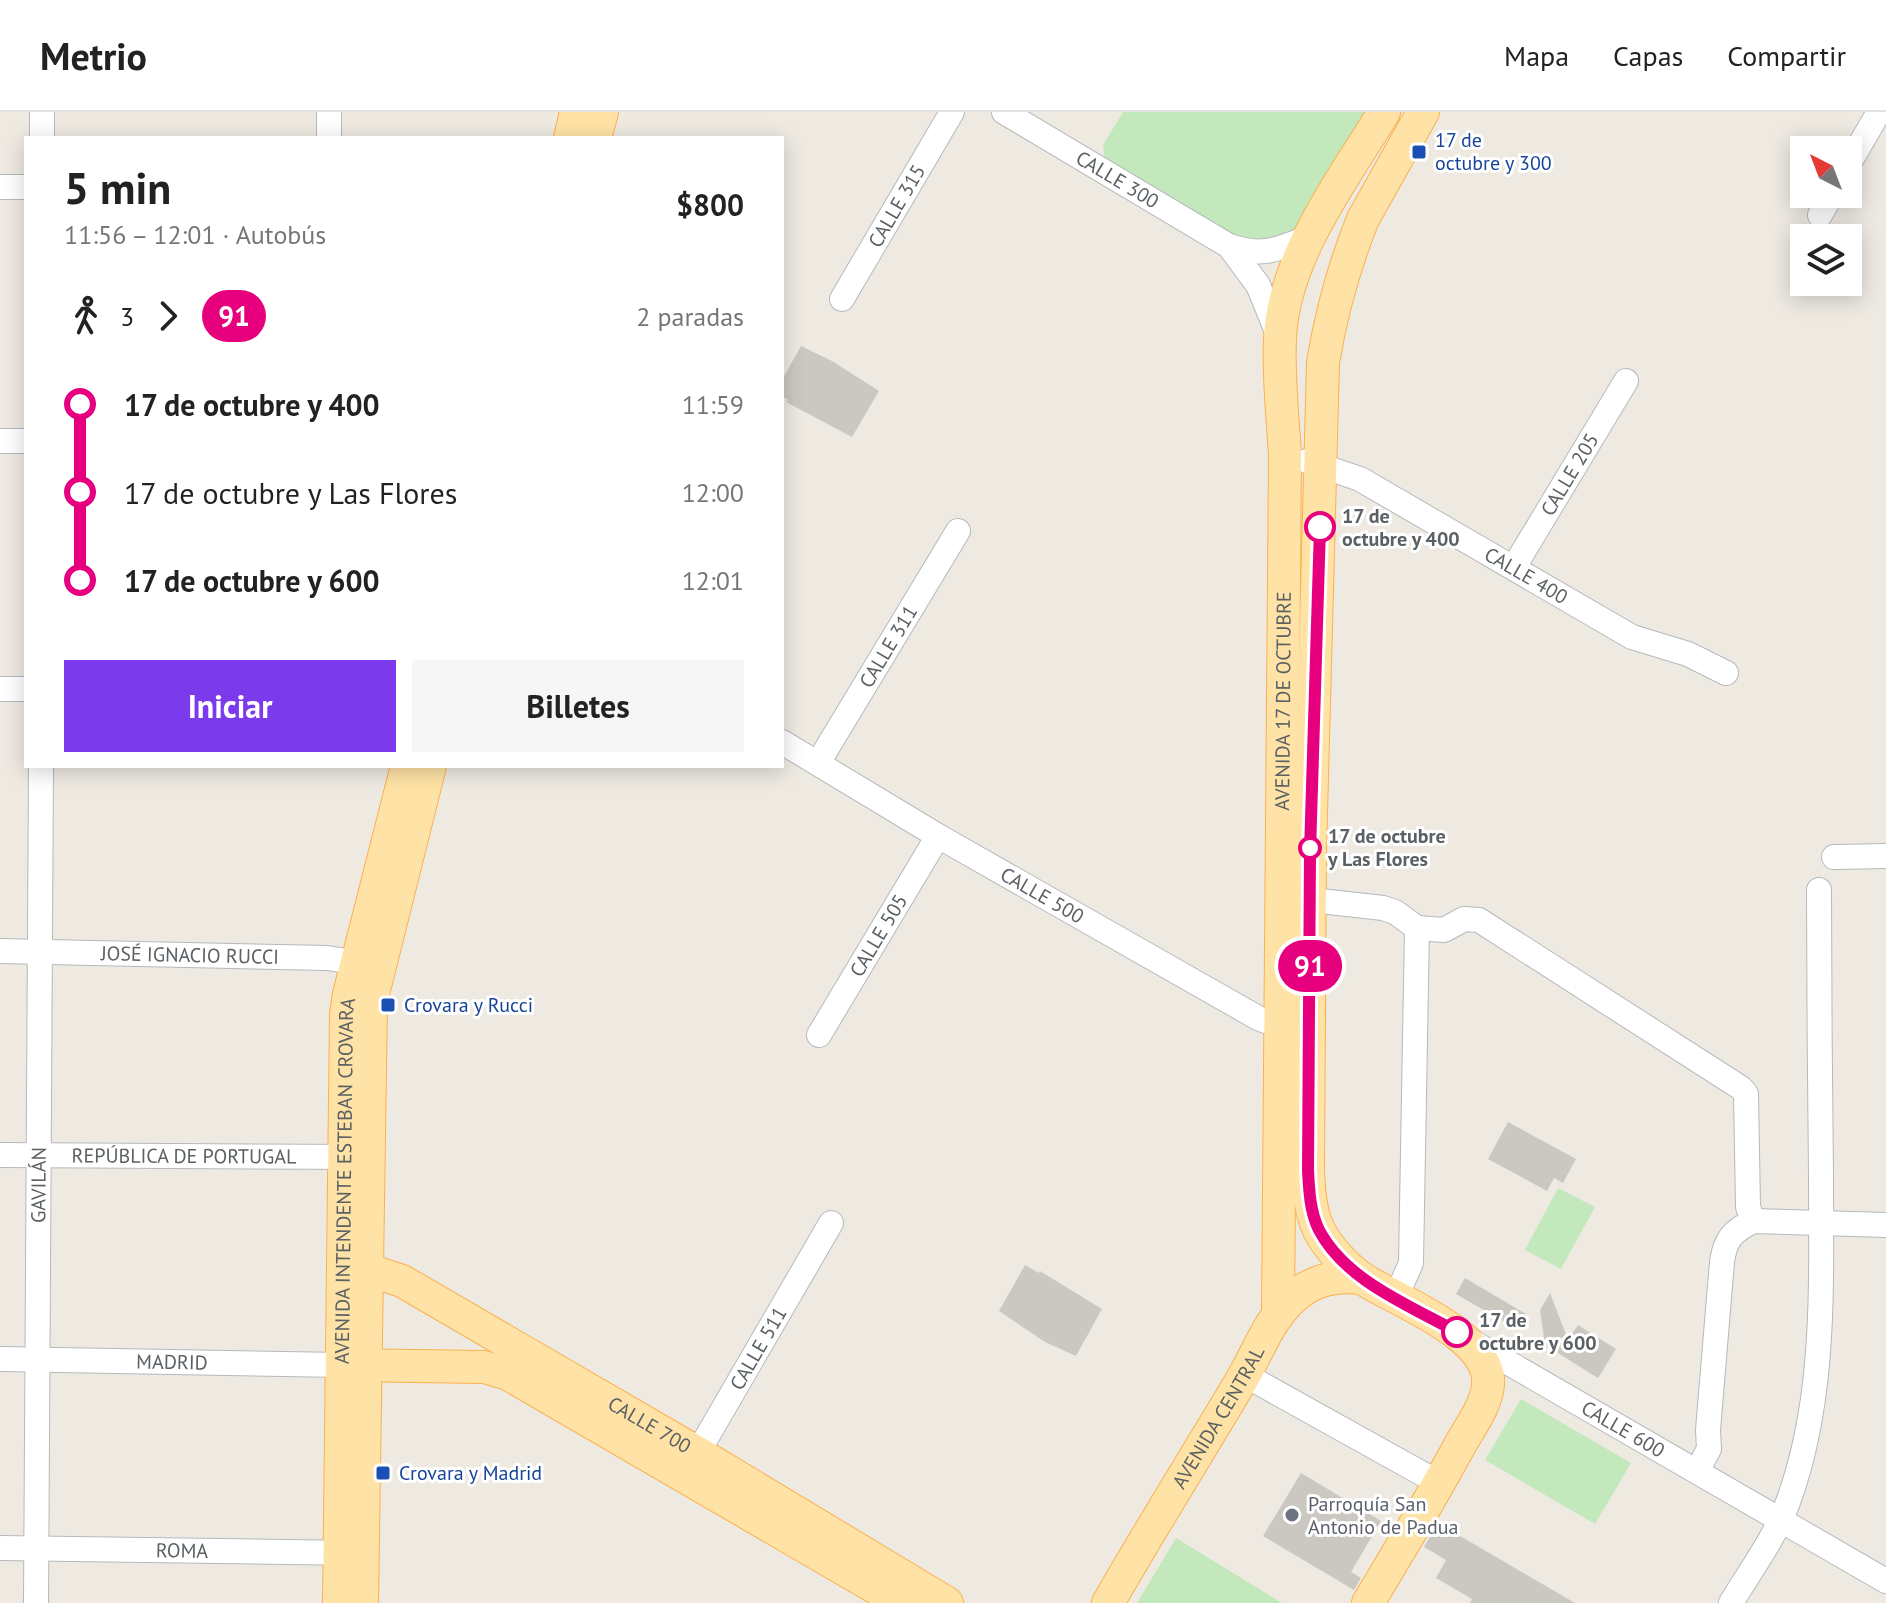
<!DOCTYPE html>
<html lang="es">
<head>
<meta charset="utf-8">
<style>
  :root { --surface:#fff; --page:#f6f6f6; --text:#222; --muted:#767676; --line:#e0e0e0; --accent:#7c3aed }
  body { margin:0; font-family:"PT Sans",sans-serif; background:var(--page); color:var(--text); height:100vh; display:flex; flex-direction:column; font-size:30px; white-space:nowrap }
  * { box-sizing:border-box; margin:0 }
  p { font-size:26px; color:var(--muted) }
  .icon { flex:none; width:44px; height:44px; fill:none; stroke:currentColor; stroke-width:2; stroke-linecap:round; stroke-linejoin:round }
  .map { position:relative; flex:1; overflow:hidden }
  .drawer { position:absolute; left:24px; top:24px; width:760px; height:632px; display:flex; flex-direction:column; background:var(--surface); border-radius:0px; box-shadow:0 4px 20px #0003 }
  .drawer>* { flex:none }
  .badge { padding:0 16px; border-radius:26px; font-size:28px; line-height:52px }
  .needle { width:52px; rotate:318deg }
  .controls { position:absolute; left:1790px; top:24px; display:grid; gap:16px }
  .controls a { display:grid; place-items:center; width:72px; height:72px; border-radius:0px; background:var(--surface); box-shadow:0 4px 20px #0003; font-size:40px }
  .map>.badge { position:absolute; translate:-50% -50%; box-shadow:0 0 0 4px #fff }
  .legs { display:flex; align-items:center; gap:12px; height:88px; padding:0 40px; font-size:26px }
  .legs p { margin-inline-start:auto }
  .overview { display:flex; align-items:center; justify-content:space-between; height:136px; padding:0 40px }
  h1 { font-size:44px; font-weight:800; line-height:60px }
  .button { display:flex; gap:16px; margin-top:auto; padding:16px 40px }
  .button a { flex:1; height:92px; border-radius:0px; background:var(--accent); color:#fff; font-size:32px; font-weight:800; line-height:92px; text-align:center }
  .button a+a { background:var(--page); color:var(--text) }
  ul { padding:0 40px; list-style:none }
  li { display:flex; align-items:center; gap:28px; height:88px; font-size:30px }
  li i { display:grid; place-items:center; width:12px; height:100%; margin:0 10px; background:currentColor }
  li i::after { content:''; width:20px; height:20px; margin:-10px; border:6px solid; border-radius:50%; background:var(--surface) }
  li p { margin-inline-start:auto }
  li:first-child i { background:linear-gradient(#0000 50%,currentColor 0) }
  li:last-child i { background:linear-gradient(currentColor 50%,#0000 0) }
  header { display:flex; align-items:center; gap:48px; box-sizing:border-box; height:112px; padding:0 40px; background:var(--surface); border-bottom:2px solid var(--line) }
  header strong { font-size:38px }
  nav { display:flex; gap:44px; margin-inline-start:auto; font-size:28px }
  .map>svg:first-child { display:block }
</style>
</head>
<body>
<header>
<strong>Metrio</strong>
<nav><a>Mapa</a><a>Capas</a><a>Compartir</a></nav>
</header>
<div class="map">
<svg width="1886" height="1491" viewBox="0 0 1886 1491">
  <rect width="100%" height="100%" fill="#eeeae2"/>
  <!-- green -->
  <path fill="#c3e8bc" d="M 1123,0 L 1371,0 L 1305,112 L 1278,130 L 1236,129 L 1105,48 L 1103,33 Z
    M 1558,1076 L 1595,1095 L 1561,1157 L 1525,1138 Z
    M 1521,1287 L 1631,1351 L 1595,1412 L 1485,1348 Z
    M 1176,1426 L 1282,1491 L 1137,1491 Z"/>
  <!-- building -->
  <path fill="#cbc7c1" d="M 801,234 L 832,249 L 879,279 L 852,325 L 786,290 L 788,288 L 782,284 L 782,268 Z
    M 1508,1010 L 1576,1047 L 1563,1071 L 1554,1066 L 1547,1079 L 1488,1047 Z
    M 1025,1153 L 1039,1161 L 1040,1159 L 1102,1197 L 1076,1244 L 1045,1230 L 999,1199 Z
    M 1465,1166 L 1526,1202 L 1517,1217 L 1456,1182 Z
    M 1550,1181 L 1568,1228 L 1578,1213 L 1616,1237 L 1598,1266 L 1545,1233 L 1540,1198 Z
    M 1301,1361 L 1381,1409 L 1351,1460 L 1361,1466 L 1354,1478 L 1263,1424 Z
    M 1438,1411 L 1575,1491 L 1470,1491 L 1472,1487 L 1436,1466 L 1446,1448 L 1424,1435 Z"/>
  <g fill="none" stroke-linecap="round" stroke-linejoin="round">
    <!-- minor casing -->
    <g stroke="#b5b9bd" stroke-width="26">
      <g id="minor">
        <path d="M 42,0 L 42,26"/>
        <path id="s1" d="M 1004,0 L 1229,134 C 1262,145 1276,138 1307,126"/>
        <path d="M 329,26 L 329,0"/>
        <path d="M 1848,53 L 1879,0"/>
        <path d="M 0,75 L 26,75"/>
        <path d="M 1820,103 L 1832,82"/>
        <path d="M 1229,134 L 1258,173 L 1278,222"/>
        <path id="s2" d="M 842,187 L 952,0"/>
        <path d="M 0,329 L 26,329"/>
        <path id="s3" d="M 1307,349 L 1360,367 L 1632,525 L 1688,542 L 1726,561"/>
        <path id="s4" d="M 1514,455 L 1626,269"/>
        <path d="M 0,577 L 26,577"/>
        <path id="s5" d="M 782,630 L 938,724 L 1258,906 L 1281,915 L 1294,916"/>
        <path id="s6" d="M 818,651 L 958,419"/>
        <path d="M 1834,745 L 1886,744"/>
        <path d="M 1311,788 L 1383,796 L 1395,800 L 1417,816 L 1411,1151 L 1396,1185"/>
        <path d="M 1417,816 L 1444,818 L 1464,807 L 1479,808 L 1741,976 L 1746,982 L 1748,1095 L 1753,1109"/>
        <path id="s7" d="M 0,839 L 327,846 L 373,853"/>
        <path id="s8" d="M 819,923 L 938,724"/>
        <path id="s9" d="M 0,1043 L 362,1045"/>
        <path id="s10" d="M 1469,1228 L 1886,1469"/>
        <path id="s11" d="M 0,1247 L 342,1253"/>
        <path d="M 1245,1263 L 1439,1371"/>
        <path id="s12" d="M 690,1354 L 831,1111"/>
        <path d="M 1697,1359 L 1709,1337 L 1708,1318 L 1722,1150 C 1725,1127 1733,1119 1753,1109 L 1886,1113"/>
        <path id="s13" d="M 0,1436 L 354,1441"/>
        <path id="s14" d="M 36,1491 L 41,654"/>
        <path d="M 1731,1491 C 1750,1459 1775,1426 1788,1390 C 1826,1287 1821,1173 1821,1065 C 1820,969 1819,874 1819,778"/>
      </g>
    </g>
    <!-- major casing -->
    <g stroke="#fbb04e" stroke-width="34">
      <g id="major">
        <path d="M 570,26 L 576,0"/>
        <path d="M 595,26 L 602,0"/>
        <path id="s15" d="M 348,1159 L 368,1158 L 402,1169 L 698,1341 L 947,1491"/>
        <path id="s16" d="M 1278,1203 L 1285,344 C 1283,305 1278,265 1280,227 C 1283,145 1343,68 1384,0"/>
        <path d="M 346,1253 L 484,1255 L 508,1262 L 902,1491"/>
        <path id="s17" d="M 339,1491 L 346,902 L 349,882 L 407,654"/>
        <path d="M 362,1491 L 371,890 L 430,654"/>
        <path id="s18" d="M 1108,1491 C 1151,1416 1197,1343 1241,1269 C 1257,1242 1269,1207 1293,1186 C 1312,1168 1336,1163 1361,1166"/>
        <path d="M 1368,1491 C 1399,1439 1431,1387 1460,1333 C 1470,1315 1486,1294 1488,1273 C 1493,1224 1397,1189 1363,1167 C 1347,1156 1328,1136 1319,1118 C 1310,1100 1309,1078 1308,1058 L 1310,740 L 1323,251 C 1331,202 1344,154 1363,107 L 1423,0"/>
      </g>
    </g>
    <!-- minor -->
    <use href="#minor" stroke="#fff" stroke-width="24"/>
    <!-- major -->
    <use href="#major" stroke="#ffe3a6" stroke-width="32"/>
  </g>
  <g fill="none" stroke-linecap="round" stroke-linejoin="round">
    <!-- line-1 casing -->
    <g stroke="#fff" stroke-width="18">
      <path id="line-1" d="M 1320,415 L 1310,740 L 1308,1058 C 1309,1078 1310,1100 1319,1118 C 1346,1169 1409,1193 1457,1220"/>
    </g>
    <!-- line-1 -->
    <use href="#line-1" stroke="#e6007e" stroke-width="12"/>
  </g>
  <!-- markers -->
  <g fill="#1a4fb4" stroke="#fff" stroke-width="3">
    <rect x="1411" y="32" width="16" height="16" rx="4"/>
    <rect x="380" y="885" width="16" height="16" rx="4"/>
    <rect x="375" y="1353" width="16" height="16" rx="4"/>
  </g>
  <g fill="#fff" stroke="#e6007e" stroke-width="4">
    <circle cx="1320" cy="415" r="14"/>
    <circle cx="1310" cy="736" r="10"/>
    <circle cx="1457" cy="1220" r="14"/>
  </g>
  <circle fill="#6b7280" stroke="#fff" stroke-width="3" cx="1292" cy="1403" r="8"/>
  <g text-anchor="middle" stroke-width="6" stroke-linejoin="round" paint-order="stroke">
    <!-- transit labels -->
    <g font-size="20" fill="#164399" stroke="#fff" text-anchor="start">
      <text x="1435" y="35">17 de<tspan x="1435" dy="23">octubre y 300</tspan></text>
      <text x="404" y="900">Crovara y Rucci</text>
      <text x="399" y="1368">Crovara y Madrid</text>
    </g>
    <!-- street labels -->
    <g font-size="20" fill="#5a6064" stroke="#fff">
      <text dy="7" stroke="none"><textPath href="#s1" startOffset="132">CALLE 300</textPath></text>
      <text dy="7" stroke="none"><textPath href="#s2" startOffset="108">CALLE 315</textPath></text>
      <text dy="7" stroke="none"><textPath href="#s4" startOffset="108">CALLE 205</textPath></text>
      <text dy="7" stroke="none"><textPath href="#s3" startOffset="248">CALLE 400</textPath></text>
      <text dy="7" stroke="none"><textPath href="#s6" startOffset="136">CALLE 311</textPath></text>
      <text dy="7" stroke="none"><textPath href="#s16" startOffset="614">AVENIDA 17 DE OCTUBRE</textPath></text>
      <text dy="7" stroke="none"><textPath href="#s5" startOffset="302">CALLE 500</textPath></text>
      <text dy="7" stroke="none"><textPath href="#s8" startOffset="116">CALLE 505</textPath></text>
      <text dy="7" stroke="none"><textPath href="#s7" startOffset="190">JOSÉ IGNACIO RUCCI</textPath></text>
      <text dy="7" stroke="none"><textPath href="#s9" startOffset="184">REPÚBLICA DE PORTUGAL</textPath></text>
      <text dy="7" stroke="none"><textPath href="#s17" startOffset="422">AVENIDA INTENDENTE ESTEBAN CROVARA</textPath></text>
      <text dy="7" stroke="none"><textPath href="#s14" startOffset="418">GAVILÁN</textPath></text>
      <text dy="7" stroke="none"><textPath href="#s12" startOffset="136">CALLE 511</textPath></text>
      <text dy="7" stroke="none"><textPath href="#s11" startOffset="172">MADRID</textPath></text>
      <text dy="7" stroke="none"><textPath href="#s18" startOffset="216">AVENIDA CENTRAL</textPath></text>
      <text dy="7" stroke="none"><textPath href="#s15" startOffset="342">CALLE 700</textPath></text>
      <text dy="7" stroke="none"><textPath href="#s10" startOffset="178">CALLE 600</textPath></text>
      <text dy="7" stroke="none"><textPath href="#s13" startOffset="182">ROMA</textPath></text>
    </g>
    <!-- stop labels -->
    <g font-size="20" font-weight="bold" fill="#5a6064" stroke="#fff" text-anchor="start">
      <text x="1342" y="411">17 de<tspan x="1342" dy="23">octubre y 400</tspan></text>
      <text x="1328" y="731">17 de octubre<tspan x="1328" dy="23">y Las Flores</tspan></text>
      <text x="1479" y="1215">17 de<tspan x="1479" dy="23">octubre y 600</tspan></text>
    </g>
    <!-- worship labels -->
    <g font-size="20" fill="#5b616d" stroke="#fff" text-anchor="start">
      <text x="1308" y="1399">Parroquía San<tspan x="1308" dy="23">Antonio de Padua</tspan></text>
    </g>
  </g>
</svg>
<div class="controls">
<a><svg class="needle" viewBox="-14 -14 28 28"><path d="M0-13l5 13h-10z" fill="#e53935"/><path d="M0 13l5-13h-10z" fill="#767676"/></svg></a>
<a><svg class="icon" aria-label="layers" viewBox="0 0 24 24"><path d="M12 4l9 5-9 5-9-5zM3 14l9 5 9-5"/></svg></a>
</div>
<b class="badge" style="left:1310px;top:854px;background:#e6007e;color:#fff">91</b>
<section class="drawer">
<div class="overview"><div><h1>5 min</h1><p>11:56 – 12:01 · Autobús</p></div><b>$800</b></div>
<div class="legs"><svg class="icon" aria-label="walk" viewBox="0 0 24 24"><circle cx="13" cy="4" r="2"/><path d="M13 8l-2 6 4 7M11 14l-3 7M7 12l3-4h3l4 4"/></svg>3<svg class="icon" aria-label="forward" viewBox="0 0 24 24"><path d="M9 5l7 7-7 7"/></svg><b class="badge" style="background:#e6007e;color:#fff">91</b><p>2 paradas</p></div>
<ul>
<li><i style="color:#e6007e"></i><b>17 de octubre y 400</b><p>11:59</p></li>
<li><i style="color:#e6007e"></i><span>17 de octubre y Las Flores</span><p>12:00</p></li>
<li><i style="color:#e6007e"></i><b>17 de octubre y 600</b><p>12:01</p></li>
</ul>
<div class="button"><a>Iniciar</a><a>Billetes</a></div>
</section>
</div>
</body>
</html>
